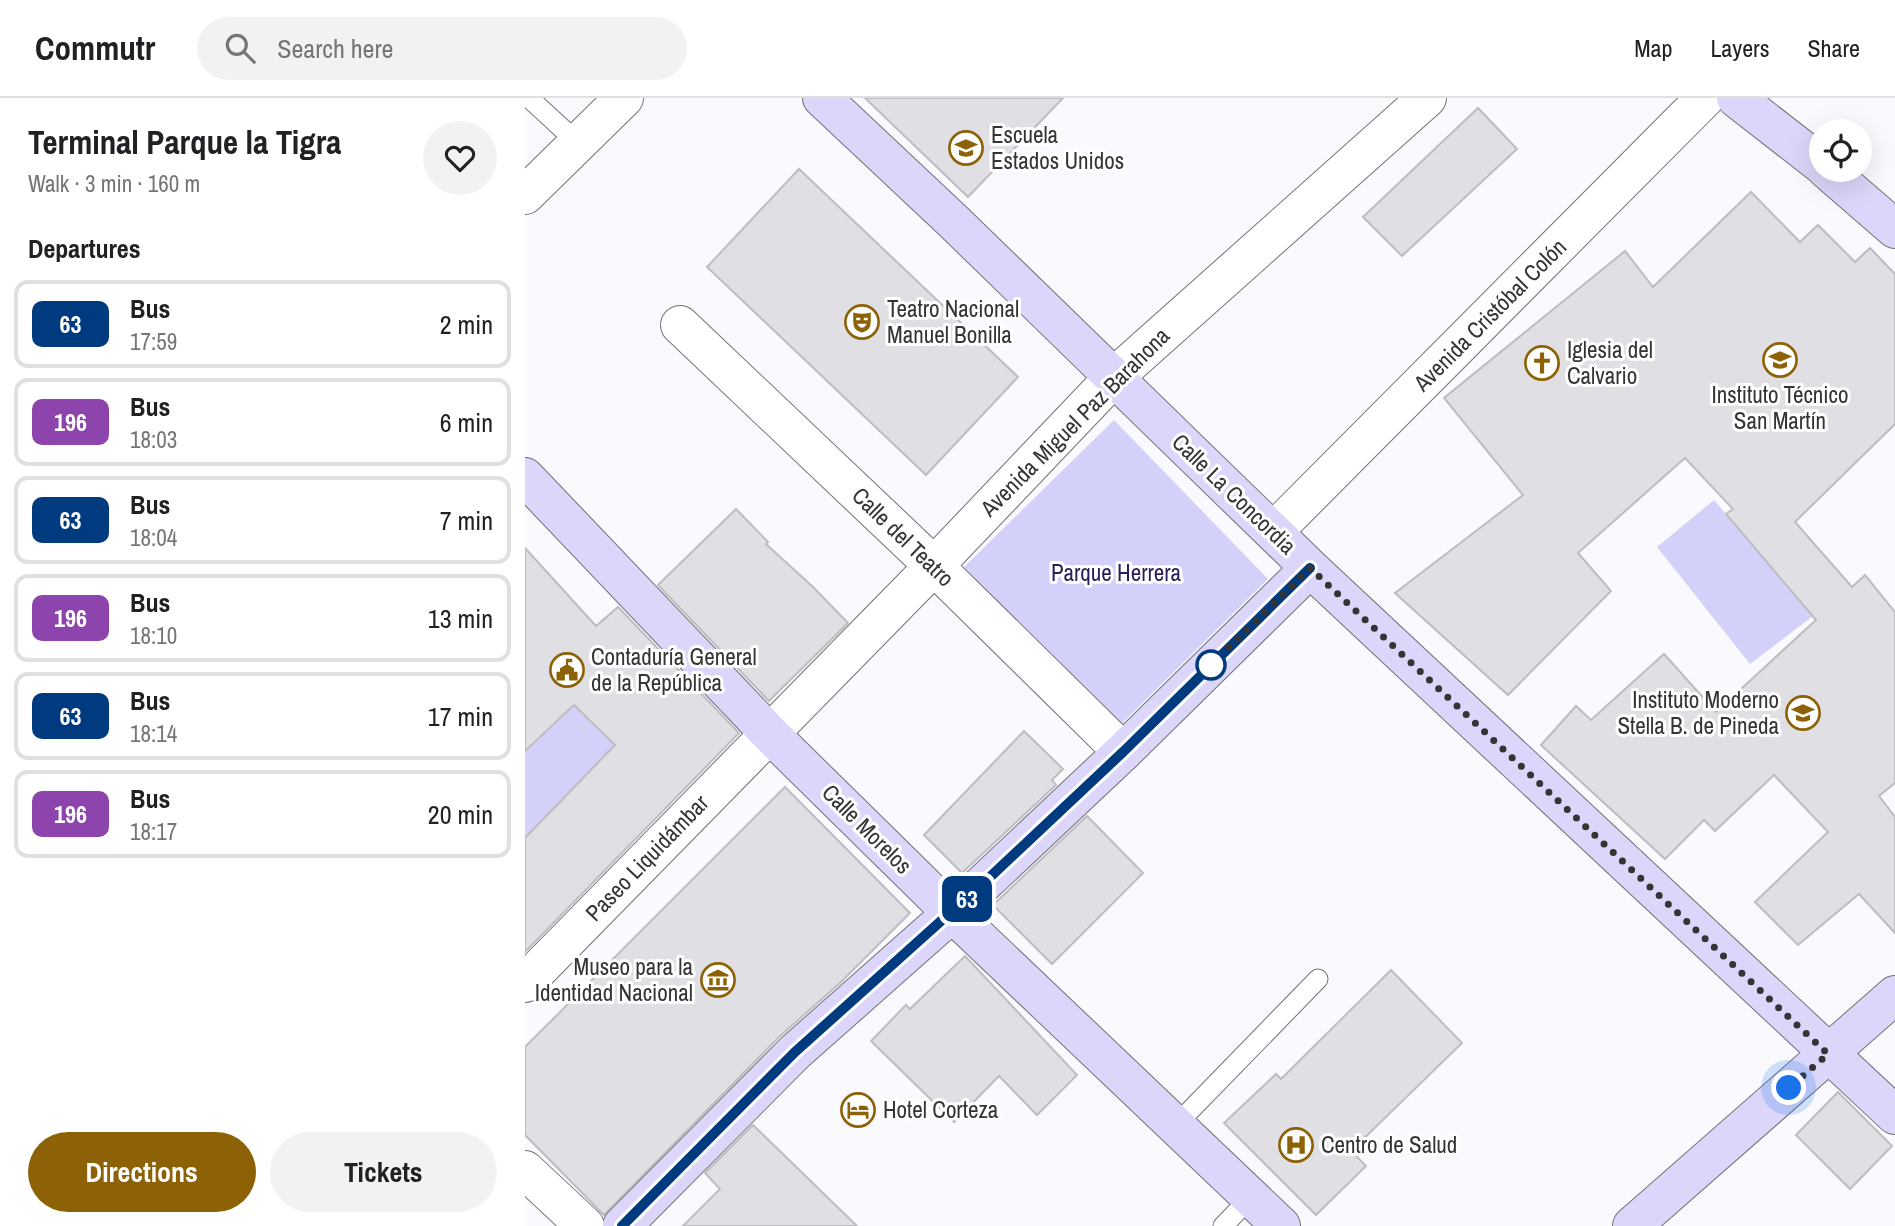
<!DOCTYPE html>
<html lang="en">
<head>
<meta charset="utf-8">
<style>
  :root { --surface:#fff; --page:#f2f2f2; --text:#202124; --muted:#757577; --line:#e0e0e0; --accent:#8d6105 }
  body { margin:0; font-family:"Archivo Narrow",sans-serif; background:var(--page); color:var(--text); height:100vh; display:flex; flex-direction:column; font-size:26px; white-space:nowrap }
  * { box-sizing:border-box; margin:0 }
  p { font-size:23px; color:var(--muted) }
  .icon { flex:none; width:38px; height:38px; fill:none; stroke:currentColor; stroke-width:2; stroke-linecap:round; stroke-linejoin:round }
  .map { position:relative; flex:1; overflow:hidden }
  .details { display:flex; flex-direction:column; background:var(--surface); width:525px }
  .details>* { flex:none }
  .badge { padding:0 14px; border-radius:10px; font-size:24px; line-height:46px }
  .controls { position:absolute; left:1284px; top:21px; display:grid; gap:14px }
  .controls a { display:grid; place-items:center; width:63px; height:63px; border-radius:50%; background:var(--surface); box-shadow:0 7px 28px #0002; font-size:35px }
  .you { position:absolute; width:35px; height:35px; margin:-18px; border:5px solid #fff; border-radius:50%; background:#1a73e8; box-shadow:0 0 0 10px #1a73e833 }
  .map>.badge { position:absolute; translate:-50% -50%; box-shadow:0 0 0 4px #fff }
  h2 { padding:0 28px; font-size:26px; line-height:63px }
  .round { display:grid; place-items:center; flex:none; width:74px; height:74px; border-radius:37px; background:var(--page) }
  .summary { display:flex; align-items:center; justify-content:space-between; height:119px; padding:0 28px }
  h1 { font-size:33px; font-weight:700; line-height:52px }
  .cta { display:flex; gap:14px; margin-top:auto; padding:14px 28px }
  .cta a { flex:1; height:80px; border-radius:42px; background:var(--accent); color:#fff; font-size:28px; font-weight:700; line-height:80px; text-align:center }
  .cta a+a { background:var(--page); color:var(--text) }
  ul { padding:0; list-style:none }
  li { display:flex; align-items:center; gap:21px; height:88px; margin:0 14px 10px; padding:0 14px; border:4px solid var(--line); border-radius:14px }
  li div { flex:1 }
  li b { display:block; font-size:26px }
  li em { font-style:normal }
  li .badge { min-width:77px; font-weight:700; text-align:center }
  header { display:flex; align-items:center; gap:42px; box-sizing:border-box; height:98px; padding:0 35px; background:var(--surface); border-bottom:2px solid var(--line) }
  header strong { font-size:33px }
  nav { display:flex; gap:38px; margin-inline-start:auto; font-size:24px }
  .search { width:490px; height:63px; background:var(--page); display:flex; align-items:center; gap:18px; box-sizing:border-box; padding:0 24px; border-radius:38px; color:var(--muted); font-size:26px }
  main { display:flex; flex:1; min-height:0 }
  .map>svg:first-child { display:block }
</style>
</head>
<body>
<header>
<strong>Commutr</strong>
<div class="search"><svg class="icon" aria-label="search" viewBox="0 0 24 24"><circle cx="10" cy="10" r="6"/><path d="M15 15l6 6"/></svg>Search here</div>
<nav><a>Map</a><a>Layers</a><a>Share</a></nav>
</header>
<main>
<section class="details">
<div class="summary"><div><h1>Terminal Parque la Tigra</h1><p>Walk · 3 min · 160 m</p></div><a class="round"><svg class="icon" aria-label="heart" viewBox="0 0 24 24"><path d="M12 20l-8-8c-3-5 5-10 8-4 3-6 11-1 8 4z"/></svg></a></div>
<h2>Departures</h2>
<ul>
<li><span class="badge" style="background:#003b80;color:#fff">63</span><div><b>Bus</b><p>17:59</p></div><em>2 min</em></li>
<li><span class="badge" style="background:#8e44ad;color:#fff">196</span><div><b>Bus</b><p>18:03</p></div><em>6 min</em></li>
<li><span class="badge" style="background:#003b80;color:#fff">63</span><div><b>Bus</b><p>18:04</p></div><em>7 min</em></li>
<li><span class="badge" style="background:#8e44ad;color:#fff">196</span><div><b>Bus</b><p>18:10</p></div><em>13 min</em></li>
<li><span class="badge" style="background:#003b80;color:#fff">63</span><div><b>Bus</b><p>18:14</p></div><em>17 min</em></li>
<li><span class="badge" style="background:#8e44ad;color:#fff">196</span><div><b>Bus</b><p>18:17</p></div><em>20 min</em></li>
</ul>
<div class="cta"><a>Directions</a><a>Tickets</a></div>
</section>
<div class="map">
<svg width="1370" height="1128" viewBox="0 0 1370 1128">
  <rect width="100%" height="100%" fill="#fafafe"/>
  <!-- green -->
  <path fill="#d3d1f9" d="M 589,322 L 743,481 L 594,628 L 439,469 Z
    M 1189,402 L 1288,518 L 1225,566 L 1132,449 Z
    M 49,607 L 90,647 L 0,740 L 0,653 Z"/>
  <!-- building -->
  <path fill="#e0e0e4" stroke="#bdbdc1" stroke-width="2" d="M 340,0 L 538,0 L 443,99 Z
    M 953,10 L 992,51 L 877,158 L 838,119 Z
    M 274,71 L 493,279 L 401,377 L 182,169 Z
    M 1226,94 L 1275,144 L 1293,127 L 1330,164 L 1345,150 L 1370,176 L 1370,326 L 1270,424 L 1327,489 L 1340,477 L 1370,514 L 1370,685 L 1354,698 L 1370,719 L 1370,835 L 1334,796 L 1273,847 L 1230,804 L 1303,734 L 1249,677 L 1190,733 L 1179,722 L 1140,761 L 1016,647 L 1051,608 L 1066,622 L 1139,556 L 1191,614 L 1291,522 L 1201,416 L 1208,411 L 1160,360 L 1053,455 L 1086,493 L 983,597 L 870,495 L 998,397 L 919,300 L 1100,153 L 1128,189 Z
    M 211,411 L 243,444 L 241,446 L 288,489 L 323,525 L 244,603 L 133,487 Z
    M 0,450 L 71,528 L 93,509 L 214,635 L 0,854 L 0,740 L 90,647 L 49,607 L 0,653 Z
    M 499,633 L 538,671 L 527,682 L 531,687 L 437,775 L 399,737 Z
    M 260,689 L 385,815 L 316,884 L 254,939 L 79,1117 L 0,1037 L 0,949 Z
    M 562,718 L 618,775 L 527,866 L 468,807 Z
    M 440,858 L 552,977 L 512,1017 L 474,978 L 429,1024 L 346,943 L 381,907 L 385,911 Z
    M 866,872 L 937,945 L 826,1053 L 841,1068 L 791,1117 L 699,1025 L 751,976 L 756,981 Z
    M 1313,994 L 1367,1048 L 1325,1091 L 1271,1037 Z
    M 228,1027 L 332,1128 L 158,1128 L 195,1091 L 180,1075 Z"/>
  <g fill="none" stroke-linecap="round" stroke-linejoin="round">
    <!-- lane casing -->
    <g stroke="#727275" stroke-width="21">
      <path id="lane" d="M 4,0 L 53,45
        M 650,1028 L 793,881
        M 698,1128 L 726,1099"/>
    </g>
    <!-- street casing -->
    <g stroke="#727275" stroke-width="40">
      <path id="street" d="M 0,97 L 99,0
        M 155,227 L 409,468 L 598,654
        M 749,433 L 1180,0
        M 0,885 L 409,468 L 588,280 L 902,0
        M 0,1072 L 60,1128"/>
    </g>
    <!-- secondary casing -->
    <g stroke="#727275" stroke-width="40">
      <path id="secondary" d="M 297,0 L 428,123 L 785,470 L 1370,1017
        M 1211,0 L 1297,67
        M 1302,72 L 1370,131
        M 0,379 L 244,635 L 427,815 L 756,1128
        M 97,1128 L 270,954 L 427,815 L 598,654 L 785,470
        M 1107,1128 L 1370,897"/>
    </g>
    <!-- lane -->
    <use href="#lane" stroke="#fff" stroke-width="19"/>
    <!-- street -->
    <use href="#street" stroke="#fff" stroke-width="38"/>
    <!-- secondary -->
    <use href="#secondary" stroke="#dbd6fa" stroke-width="38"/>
  </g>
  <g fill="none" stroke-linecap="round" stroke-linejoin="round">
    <!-- line casing -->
    <g stroke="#fff" stroke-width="16">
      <path id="line" d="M 97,1128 L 270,954 L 465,779 L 598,654 L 785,470"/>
    </g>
    <!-- line -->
    <use href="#line" stroke="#003b80" stroke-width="10"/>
    <!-- walk -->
    <path stroke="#343435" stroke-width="7" stroke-dasharray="0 12.6" d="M 686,567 L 785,470 L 1303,956 L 1264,990"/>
  </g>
  <!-- icons -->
  <defs>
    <g id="school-ring" transform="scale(1.75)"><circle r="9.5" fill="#fff" stroke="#8d6105" stroke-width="1.5"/><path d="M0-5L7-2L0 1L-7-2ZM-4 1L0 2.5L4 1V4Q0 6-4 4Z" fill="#8d6105"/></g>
    <g id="theatre-ring" transform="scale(1.75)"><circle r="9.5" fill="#fff" stroke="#8d6105" stroke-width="1.5"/><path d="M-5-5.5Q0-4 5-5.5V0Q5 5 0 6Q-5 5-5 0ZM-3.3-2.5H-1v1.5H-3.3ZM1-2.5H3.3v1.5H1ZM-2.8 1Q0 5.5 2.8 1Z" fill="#8d6105"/></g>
    <g id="church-ring" transform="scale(1.75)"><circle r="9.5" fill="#fff" stroke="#8d6105" stroke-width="1.5"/><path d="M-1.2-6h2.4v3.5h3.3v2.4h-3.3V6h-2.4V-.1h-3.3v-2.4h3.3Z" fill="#8d6105"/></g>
    <g id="civic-ring" transform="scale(1.75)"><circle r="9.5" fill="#fff" stroke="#8d6105" stroke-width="1.5"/><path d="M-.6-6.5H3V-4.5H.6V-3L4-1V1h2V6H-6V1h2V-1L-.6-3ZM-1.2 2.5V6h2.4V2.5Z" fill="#8d6105"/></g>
    <g id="museum-ring" transform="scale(1.75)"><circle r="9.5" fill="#fff" stroke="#8d6105" stroke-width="1.5"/><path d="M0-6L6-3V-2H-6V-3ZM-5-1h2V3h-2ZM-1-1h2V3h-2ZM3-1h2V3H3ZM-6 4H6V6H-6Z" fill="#8d6105"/></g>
    <g id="hotel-ring" transform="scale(1.75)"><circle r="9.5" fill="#fff" stroke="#8d6105" stroke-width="1.5"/><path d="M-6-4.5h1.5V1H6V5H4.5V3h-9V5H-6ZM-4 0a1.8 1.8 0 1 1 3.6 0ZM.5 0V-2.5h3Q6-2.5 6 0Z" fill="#8d6105"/></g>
    <g id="hospital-ring" transform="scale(1.75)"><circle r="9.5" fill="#fff" stroke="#8d6105" stroke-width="1.5"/><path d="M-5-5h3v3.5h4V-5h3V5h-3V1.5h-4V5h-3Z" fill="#8d6105"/></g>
  </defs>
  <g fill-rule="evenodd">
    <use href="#school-ring" x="441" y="50"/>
    <use href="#theatre-ring" x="337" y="224"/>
    <use href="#school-ring" x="1255" y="262"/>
    <use href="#church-ring" x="1017" y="265"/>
    <use href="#civic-ring" x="42" y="572"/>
    <use href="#school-ring" x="1278" y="615"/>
    <use href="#museum-ring" x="193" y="882"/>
    <use href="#hotel-ring" x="333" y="1012"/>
    <use href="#hospital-ring" x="771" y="1047"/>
  </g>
  <!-- markers -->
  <circle fill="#fff" stroke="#003b80" stroke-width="3.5" cx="686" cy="567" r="14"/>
  <g text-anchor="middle" stroke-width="6" stroke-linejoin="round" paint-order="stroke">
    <!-- poi labels -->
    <g font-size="23" fill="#343435" stroke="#fff" text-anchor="start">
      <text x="466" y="45">Escuela<tspan x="466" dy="26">Estados Unidos</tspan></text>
      <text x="362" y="219">Teatro Nacional<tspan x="362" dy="26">Manuel Bonilla</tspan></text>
      <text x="1042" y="260">Iglesia del<tspan x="1042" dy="26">Calvario</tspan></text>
      <text x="1255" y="305" text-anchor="middle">Instituto Técnico<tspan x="1255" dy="26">San Martín</tspan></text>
      <text x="66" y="567">Contaduría General<tspan x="66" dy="26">de la República</tspan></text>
      <text x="1254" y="610" text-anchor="end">Instituto Moderno<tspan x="1254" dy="26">Stella B. de Pineda</tspan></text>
      <text x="168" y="877" text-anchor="end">Museo para la<tspan x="168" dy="26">Identidad Nacional</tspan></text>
      <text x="358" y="1020">Hotel Corteza</text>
      <text x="796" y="1055">Centro de Salud</text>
    </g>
    <!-- street labels -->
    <g font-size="23" fill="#343435" stroke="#fff">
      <text transform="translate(965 217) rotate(-45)" y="8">Avenida Cristóbal Colón</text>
      <text transform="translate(550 324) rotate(-45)" y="8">Avenida Miguel Paz Barahona</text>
      <text transform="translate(709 396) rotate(44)" y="8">Calle La Concordia</text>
      <text transform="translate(378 439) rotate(44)" y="8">Calle del Teatro</text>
      <text transform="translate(342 731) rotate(45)" y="8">Calle Morelos</text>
      <text transform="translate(122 760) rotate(-46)" y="8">Paseo Liquidámbar</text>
    </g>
    <!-- park labels -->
    <g font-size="23" fill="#291c59" stroke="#fff">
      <text x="591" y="483">Parque Herrera</text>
    </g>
  </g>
</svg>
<div class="controls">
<a><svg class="icon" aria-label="locate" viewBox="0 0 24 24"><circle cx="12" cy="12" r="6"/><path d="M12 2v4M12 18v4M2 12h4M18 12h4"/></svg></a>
</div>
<div class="you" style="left:1264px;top:990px"></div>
<b class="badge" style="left:442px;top:801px;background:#003b80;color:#fff">63</b>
</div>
</main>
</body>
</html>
